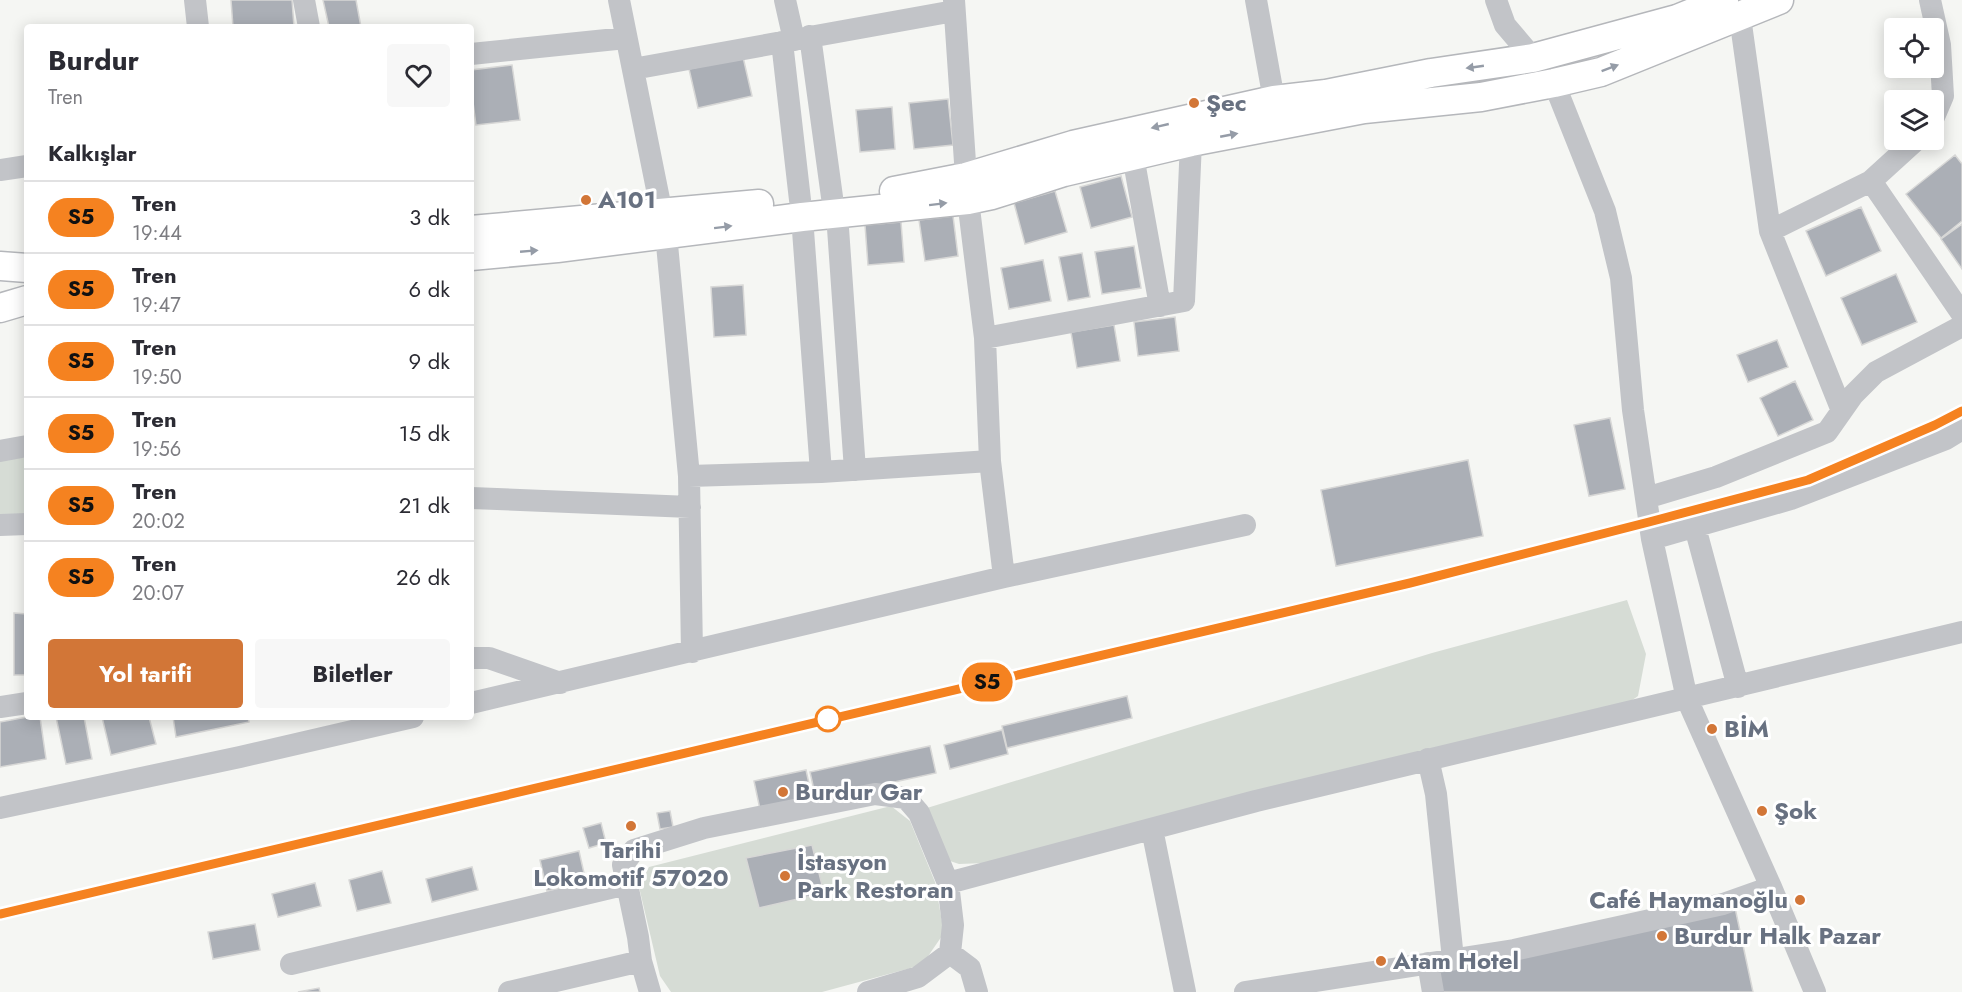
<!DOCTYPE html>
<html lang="tr">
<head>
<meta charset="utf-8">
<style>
  :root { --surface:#fff; --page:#f7f7f7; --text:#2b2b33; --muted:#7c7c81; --line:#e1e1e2; --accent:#d27637 }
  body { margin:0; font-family:Jost,sans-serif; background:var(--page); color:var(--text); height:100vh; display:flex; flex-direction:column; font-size:22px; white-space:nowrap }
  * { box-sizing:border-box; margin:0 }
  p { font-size:20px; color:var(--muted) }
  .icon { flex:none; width:33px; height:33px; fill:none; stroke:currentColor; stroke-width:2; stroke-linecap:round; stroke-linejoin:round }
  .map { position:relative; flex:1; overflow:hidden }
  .drawer { position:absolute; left:24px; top:24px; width:450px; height:696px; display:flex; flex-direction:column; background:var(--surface); border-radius:6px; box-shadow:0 3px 15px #0003 }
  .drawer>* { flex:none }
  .badge { padding:0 12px; border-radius:20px; font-size:21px; line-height:39px }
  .fabs { position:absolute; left:1884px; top:18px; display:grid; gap:12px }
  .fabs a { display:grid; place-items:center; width:60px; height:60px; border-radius:6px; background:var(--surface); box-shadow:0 3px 15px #0003; font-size:30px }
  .map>.badge { position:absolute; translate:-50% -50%; box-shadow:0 0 0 3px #fff }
  h2 { padding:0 24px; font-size:22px; line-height:54px }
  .round { display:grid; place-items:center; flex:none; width:63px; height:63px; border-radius:6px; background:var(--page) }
  .overview { display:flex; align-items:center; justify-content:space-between; height:102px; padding:0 24px }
  h1 { font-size:28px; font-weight:700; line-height:45px }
  .cta { display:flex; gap:12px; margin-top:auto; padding:12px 24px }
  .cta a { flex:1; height:69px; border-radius:6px; background:var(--accent); color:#fff; font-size:24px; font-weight:700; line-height:69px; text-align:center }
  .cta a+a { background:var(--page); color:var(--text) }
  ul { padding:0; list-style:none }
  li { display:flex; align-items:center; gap:18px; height:72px; padding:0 24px; border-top:2px solid var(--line) }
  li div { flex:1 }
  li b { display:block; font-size:22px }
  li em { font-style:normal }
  li .badge { min-width:66px; font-weight:700; text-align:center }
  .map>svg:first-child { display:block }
</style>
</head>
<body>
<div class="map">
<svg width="1962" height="992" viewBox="0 0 1962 992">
  <rect width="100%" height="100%" fill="#f5f6f3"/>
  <!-- green -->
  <path fill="#d6dcd5" d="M 27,457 L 27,515 L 0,517 L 0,460 Z
    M 1627,600 L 1646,654 L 1638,696 L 1610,716 L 985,863 L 959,864 L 941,858 L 927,808 L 1432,653 Z
    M 891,806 L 910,821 L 935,882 L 944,933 L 922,965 L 822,992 L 671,992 L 660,976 L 639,887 L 649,867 Z"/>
  <!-- building -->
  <path fill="#abafb6" stroke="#d7d7d6" stroke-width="1.5" d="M 231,0 L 292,0 L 294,27 L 233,27 Z
    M 323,0 L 356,0 L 361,27 L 329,27 Z
    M 743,57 L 752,96 L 698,108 L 689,69 Z
    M 512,65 L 520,120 L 476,125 L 471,87 L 471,70 Z
    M 948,99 L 953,145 L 914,149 L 909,103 Z
    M 892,107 L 895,149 L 860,152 L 856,110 Z
    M 1955,155 L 1962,164 L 1962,221 L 1941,238 L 1906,194 Z
    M 1121,176 L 1132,217 L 1091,228 L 1080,187 Z
    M 1055,191 L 1067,232 L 1025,244 L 1014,203 Z
    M 1861,207 L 1881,251 L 1826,276 L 1806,231 Z
    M 953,216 L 958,256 L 925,261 L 919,220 Z
    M 901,222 L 904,262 L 868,265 L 865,225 Z
    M 1962,224 L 1962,269 L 1941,239 Z
    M 1134,246 L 1141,288 L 1102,294 L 1095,252 Z
    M 1082,253 L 1090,297 L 1068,301 L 1059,257 Z
    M 1043,260 L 1051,301 L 1009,309 L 1001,268 Z
    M 1896,274 L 1917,322 L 1862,345 L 1841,298 Z
    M 743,285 L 746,335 L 714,337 L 711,287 Z
    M 1175,317 L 1179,351 L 1138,356 L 1134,322 Z
    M 1114,325 L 1120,361 L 1077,368 L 1071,332 Z
    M 1777,340 L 1788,367 L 1748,382 L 1737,355 Z
    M 1795,381 L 1813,420 L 1778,436 L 1760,398 Z
    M 1610,418 L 1625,489 L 1589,496 L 1574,425 Z
    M 1468,460 L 1483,536 L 1336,566 L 1321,490 Z
    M 14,613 L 27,614 L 27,675 L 14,675 Z
    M 1127,696 L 1132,718 L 1007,748 L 1002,726 Z
    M 27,717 L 40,717 L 46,759 L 0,767 L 0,722 Z
    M 56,717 L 84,717 L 92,759 L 66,764 Z
    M 102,717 L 149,717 L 156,744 L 111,755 Z
    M 173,717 L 248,717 L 249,722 L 176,737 Z
    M 1002,730 L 1008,754 L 950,769 L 944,745 Z
    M 930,746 L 936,773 L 816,799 L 810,772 Z
    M 806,770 L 813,802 L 761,814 L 754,781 Z
    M 670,811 L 673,827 L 660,829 L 657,813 Z
    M 601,823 L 606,843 L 589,848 L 583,828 Z
    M 812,845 L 824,893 L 759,908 L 746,858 Z
    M 579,851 L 586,882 L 547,891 L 540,860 Z
    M 472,867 L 478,890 L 432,902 L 426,879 Z
    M 382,871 L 391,903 L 357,911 L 349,880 Z
    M 315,883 L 321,906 L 278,917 L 272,894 Z
    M 1734,903 L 1753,992 L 1436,992 L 1431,969 Z
    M 255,924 L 260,950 L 213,959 L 208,932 Z
    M 319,988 L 320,992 L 298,992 Z"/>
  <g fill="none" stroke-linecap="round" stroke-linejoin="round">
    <!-- major casing -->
    <g stroke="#b5b7bb" stroke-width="31">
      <path id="major" d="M 894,191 L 966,177 L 1073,145 L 1274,100 L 1326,94 L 1431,73 L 1533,58 L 1677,19 L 1724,0
        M 471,230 L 759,204
        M 471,256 L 557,248 L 802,217 L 968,200 L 992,195 L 1064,172 L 1191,142 L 1364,109 L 1481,97 L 1554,83 L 1601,72 L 1779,0
        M 0,266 L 27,268
        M 0,308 L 27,300"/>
    </g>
    <!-- minor -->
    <path stroke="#c2c4c8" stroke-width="22" d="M 195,0 L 198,27
      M 304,0 L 309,27
      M 619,0 L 666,234 L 689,476 L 692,652
      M 785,0 L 794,40
      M 954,0 L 966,177
      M 1256,0 L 1274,100
      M 1496,0 L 1505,25 L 1533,58
      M 1930,0 L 1940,45 L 1943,96 L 1934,117
      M 1740,17 L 1770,231 L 1842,411
      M 810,36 L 832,197
      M 782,42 L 800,200
      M 471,54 L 626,38
      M 633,69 L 954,11
      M 1554,83 L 1605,211 L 1621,278 L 1633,410 L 1652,539 L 1687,699 L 1771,887 L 1815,992
      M 1133,156 L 1160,306
      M 0,170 L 27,166
      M 1871,181 L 1962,314
      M 968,200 L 985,338 L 990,461
      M 837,214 L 855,470
      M 802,217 L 821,472
      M 1770,231 L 1871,181 L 1916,140
      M 985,338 L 1184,301 L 1191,142
      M 0,451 L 27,446
      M 689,476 L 821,472 L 990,461 L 1004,577
      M 471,498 L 690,507
      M 1646,498 L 1716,477 L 1827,432 L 1853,395 L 1876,372 L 1962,326
      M 0,525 L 27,524
      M 1695,527 L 1738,687
      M 1652,539 L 1791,499 L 1946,439 L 1962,429
      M 471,658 L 489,658 L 560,683
      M 471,703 L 1004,577 L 1245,525
      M 0,707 L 27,703
      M 1428,759 L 1436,794 L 1453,959
      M 0,808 L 240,757 L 413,717
      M 1152,829 L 1185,992
      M 950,953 L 970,968 L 977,992
      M 641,961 L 638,937 L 623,865 L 634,850 L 704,828 L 875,794 L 906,798 L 919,813 L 948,883 L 1256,801 L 1962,632
      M 1428,963 L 1433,992
      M 291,964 L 627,884
      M 509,992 L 641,961 L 650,992
      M 868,992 L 918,977 L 950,953 L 953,925 L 948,883
      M 1245,992 L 1514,950 L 1723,904 L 1771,887"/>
    <!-- major -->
    <use href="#major" stroke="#fff" stroke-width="28"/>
    <!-- rail casing -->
    <g stroke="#a3a6ac" stroke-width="7">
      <path id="rail" d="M 0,914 L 1410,583 L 1649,522 L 1808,479 L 1935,425 L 1962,411"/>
    </g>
    <!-- rail -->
    <use href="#rail" stroke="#fff" stroke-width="4.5" stroke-dasharray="14" stroke-linecap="butt"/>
  </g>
  <!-- one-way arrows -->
  <defs><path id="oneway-solid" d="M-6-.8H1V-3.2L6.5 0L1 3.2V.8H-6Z" transform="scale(1.5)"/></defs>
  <g fill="#959ca7">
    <use href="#oneway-solid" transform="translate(1475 67) rotate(172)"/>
    <use href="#oneway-solid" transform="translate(1610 68) rotate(-21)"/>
    <use href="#oneway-solid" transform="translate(1160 126) rotate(167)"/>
    <use href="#oneway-solid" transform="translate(1229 135) rotate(-11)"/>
    <use href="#oneway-solid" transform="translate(938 204) rotate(-7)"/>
    <use href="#oneway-solid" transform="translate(723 227) rotate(-7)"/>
    <use href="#oneway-solid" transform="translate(529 251) rotate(-5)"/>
  </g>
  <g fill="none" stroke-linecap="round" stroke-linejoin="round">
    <!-- line casing -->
    <g stroke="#fff" stroke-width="14">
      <path id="line" d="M 0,914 L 1410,583 L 1649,522 L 1808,480 L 1935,425 L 1962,411"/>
    </g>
    <!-- line -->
    <use href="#line" stroke="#f58220" stroke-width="9"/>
  </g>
  <!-- markers -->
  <g fill="#d27637" stroke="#fff" stroke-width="2">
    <circle cx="1194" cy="103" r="6"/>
    <circle cx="586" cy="200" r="6"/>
    <circle cx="1712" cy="729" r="6"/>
    <circle cx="783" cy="792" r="6"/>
    <circle cx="1762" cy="811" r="6"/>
    <circle cx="631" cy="826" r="6"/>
    <circle cx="785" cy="876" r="6"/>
    <circle cx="1800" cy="900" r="6"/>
    <circle cx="1662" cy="936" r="6"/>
    <circle cx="1381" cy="961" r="6"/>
  </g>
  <circle fill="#fff" stroke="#f58220" stroke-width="3" cx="828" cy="719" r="12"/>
  <g text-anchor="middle" stroke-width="6" stroke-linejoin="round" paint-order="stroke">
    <!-- poi labels -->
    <g font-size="24" font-weight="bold" fill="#687181" stroke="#fff" text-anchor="start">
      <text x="1206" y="111">Şec</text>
      <text x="598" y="208">A101</text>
      <text x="1724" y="737">BİM</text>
      <text x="795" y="800">Burdur Gar</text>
      <text x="1774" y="819">Şok</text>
      <text x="631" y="858" text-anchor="middle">Tarihi<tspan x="631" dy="28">Lokomotif 57020</tspan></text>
      <text x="797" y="870">İstasyon<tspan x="797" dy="28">Park Restoran</tspan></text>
      <text x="1788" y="908" text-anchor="end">Café Haymanoğlu</text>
      <text x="1674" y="944">Burdur Halk Pazar</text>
      <text x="1393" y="969">Atam Hotel</text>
    </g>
  </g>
</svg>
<div class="fabs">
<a><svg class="icon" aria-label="locate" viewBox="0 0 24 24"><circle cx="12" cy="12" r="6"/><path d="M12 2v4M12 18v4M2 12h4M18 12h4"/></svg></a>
<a><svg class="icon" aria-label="layers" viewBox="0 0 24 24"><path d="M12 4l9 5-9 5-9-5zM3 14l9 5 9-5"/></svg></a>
</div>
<b class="badge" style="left:987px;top:682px;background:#f58220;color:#111">S5</b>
<section class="drawer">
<div class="overview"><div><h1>Burdur</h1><p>Tren</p></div><a class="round"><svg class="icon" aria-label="heart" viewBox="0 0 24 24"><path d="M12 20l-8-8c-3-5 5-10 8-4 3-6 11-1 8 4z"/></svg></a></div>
<h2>Kalkışlar</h2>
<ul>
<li><span class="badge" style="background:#f58220;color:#111">S5</span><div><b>Tren</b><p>19:44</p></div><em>3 dk</em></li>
<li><span class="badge" style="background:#f58220;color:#111">S5</span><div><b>Tren</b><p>19:47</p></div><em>6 dk</em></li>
<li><span class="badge" style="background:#f58220;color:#111">S5</span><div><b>Tren</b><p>19:50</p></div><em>9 dk</em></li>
<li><span class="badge" style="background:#f58220;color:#111">S5</span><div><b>Tren</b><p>19:56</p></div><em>15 dk</em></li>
<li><span class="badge" style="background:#f58220;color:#111">S5</span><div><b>Tren</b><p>20:02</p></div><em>21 dk</em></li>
<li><span class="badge" style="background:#f58220;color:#111">S5</span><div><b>Tren</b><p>20:07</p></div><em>26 dk</em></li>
</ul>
<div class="cta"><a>Yol tarifi</a><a>Biletler</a></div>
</section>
</div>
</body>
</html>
